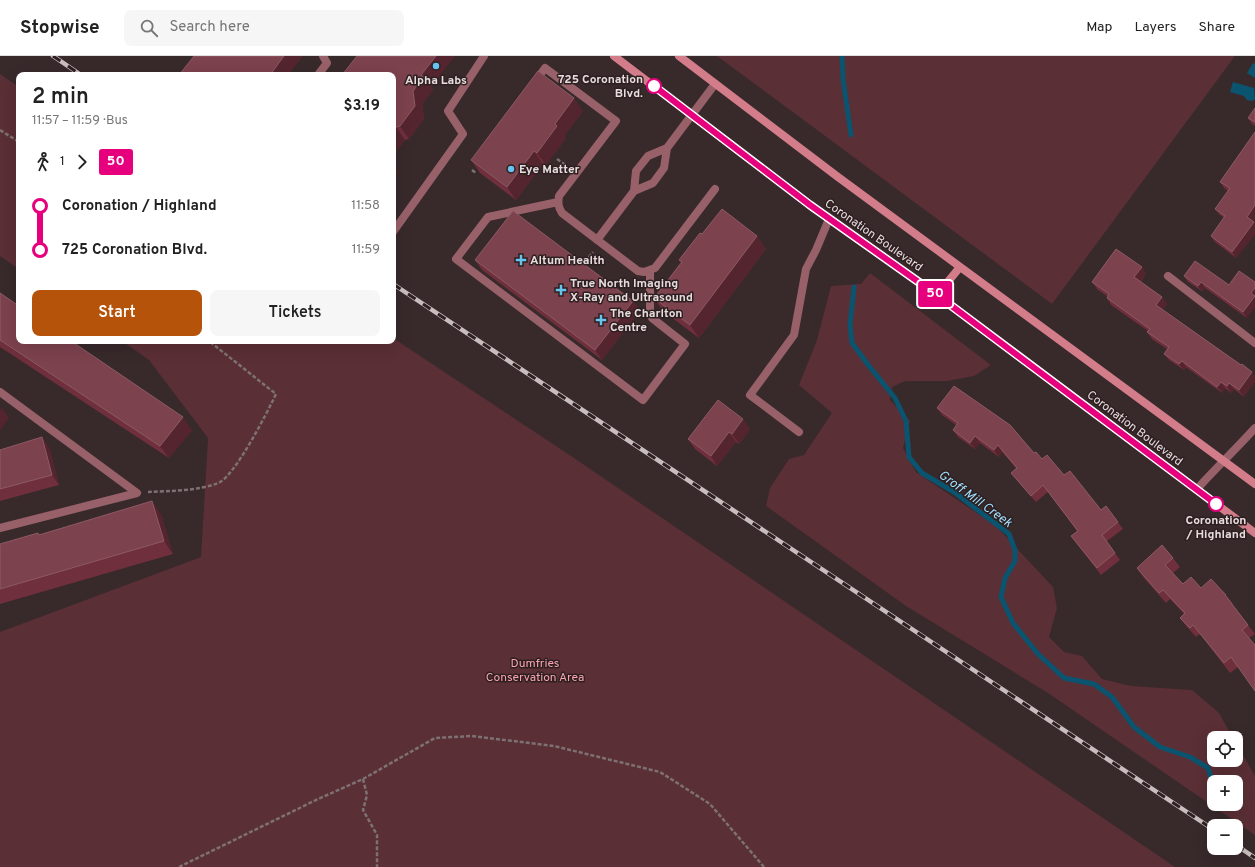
<!DOCTYPE html>
<html lang="en">
<head>
<meta charset="utf-8">
<style>
  :root { --surface:#fff; --page:#f6f6f6; --text:#222; --muted:#767676; --line:#e0e0e0; --accent:#b45309 }
  body { margin:0; font-family:Overpass,sans-serif; background:var(--page); color:var(--text); height:100vh; display:flex; flex-direction:column; font-size:15px; white-space:nowrap }
  * { box-sizing:border-box; margin:0 }
  p { font-size:13px; color:var(--muted) }
  .icon { flex:none; width:22px; height:22px; fill:none; stroke:currentColor; stroke-width:2; stroke-linecap:round; stroke-linejoin:round }
  .map { position:relative; flex:1; overflow:hidden }
  .side { position:absolute; left:16px; top:16px; width:380px; height:272px; display:flex; flex-direction:column; background:var(--surface); border-radius:8px; box-shadow:0 4px 16px #0002 }
  .side>* { flex:none }
  .badge { padding:0 8px; border-radius:3px; font-size:14px; line-height:26px }
  .controls { position:absolute; left:1207px; top:675px; display:grid; gap:8px }
  .controls a { display:grid; place-items:center; width:36px; height:36px; border-radius:8px; background:var(--surface); box-shadow:0 4px 16px #0002; font-size:20px }
  .map>.badge { position:absolute; translate:-50% -50%; box-shadow:0 0 0 2px #fff }
  .legs { display:flex; align-items:center; gap:6px; height:44px; padding:0 16px; font-size:13px }
  .legs p { margin-inline-start:auto }
  .headline { display:flex; align-items:center; justify-content:space-between; height:68px; padding:0 16px }
  h1 { font-size:22px; font-weight:600; line-height:30px }
  .cta { display:flex; gap:8px; margin-top:auto; padding:8px 16px }
  .cta a { flex:1; height:46px; border-radius:8px; background:var(--accent); color:#fff; font-size:16px; font-weight:600; line-height:46px; text-align:center }
  .cta a+a { background:var(--page); color:var(--text) }
  ul { padding:0 16px; list-style:none }
  li { display:flex; align-items:center; gap:14px; height:44px; font-size:15px }
  li i { display:grid; place-items:center; width:6px; height:100%; margin:0 5px; background:currentColor }
  li i::after { content:''; width:10px; height:10px; margin:-5px; border:3px solid; border-radius:50%; background:var(--surface) }
  li p { margin-inline-start:auto }
  li:first-child i { background:linear-gradient(#0000 50%,currentColor 0) }
  li:last-child i { background:linear-gradient(currentColor 50%,#0000 0) }
  header { display:flex; align-items:center; gap:24px; box-sizing:border-box; height:56px; padding:0 20px; background:var(--surface); border-bottom:1px solid var(--line) }
  header strong { font-size:19px }
  nav { display:flex; gap:22px; margin-inline-start:auto; font-size:14px }
  .search { width:280px; height:36px; background:var(--page); display:flex; align-items:center; gap:10px; box-sizing:border-box; padding:0 14px; border-radius:8px; color:var(--muted); font-size:15px }
  .map>svg:first-child { display:block }
</style>
</head>
<body>
<header>
<strong>Stopwise</strong>
<div class="search"><svg class="icon" aria-label="search" viewBox="0 0 24 24"><circle cx="10" cy="10" r="6"/><path d="M15 15l6 6"/></svg>Search here</div>
<nav><a>Map</a><a>Layers</a><a>Share</a></nav>
</header>
<div class="map">
<svg width="1255" height="811" viewBox="0 0 1255 811">
  <rect width="100%" height="100%" fill="#38292b"/>
  <!-- green -->
  <path fill="#5a2f35" fill-rule="evenodd" d="M 717,0 L 1235,0 L 1052,248 Z
    M 0,18 L 19,31 L 19,213 L 0,200 Z
    M 870,217 L 991,309 L 974,320 L 947,325 L 905,325 L 892,331 L 890,344 L 910,365 L 903,392 L 916,416 L 996,470 L 1053,531 L 1057,552 L 1049,581 L 1064,596 L 1082,600 L 1102,623 L 1131,630 L 1192,634 L 1219,657 L 1233,682 L 1214,682 L 1214,704 L 1236,704 L 1236,687 L 1255,720 L 1255,779 L 1048,637 L 906,550 L 766,450 L 770,432 L 789,403 L 804,399 L 832,357 L 799,329 L 817,284 L 831,230 L 861,228 ZM 1214,726 L 1236,726 L 1236,748 L 1214,748 Z
    M 393,282 L 571,400 L 1175,811 L 0,811 L 0,576 L 201,501 L 208,382 L 149,304 L 122,285 L 393,285 Z"/>
  <!-- water -->
  <path fill="#0b546f" d="M 1253,7 L 1255,8 L 1255,22 L 1247,17 Z
    M 1233,26 L 1254,32 L 1255,43 L 1252,45 L 1247,44 L 1244,40 L 1230,36 Z"/>
  <g fill="none" stroke-linecap="round" stroke-linejoin="round">
    <!-- stream -->
    <path stroke="#0b546f" stroke-width="5" d="M 842,0 L 843,23 L 851,79
      M 854,231 L 850,269 L 852,287 L 869,310 L 895,342 L 906,365 L 909,401 L 922,417 L 954,436 L 1009,478 L 1015,494 L 1015,505 L 1005,522 L 1001,541 L 1013,567 L 1038,598 L 1064,622 L 1094,628 L 1112,641 L 1134,671 L 1160,691 L 1190,701 L 1208,712 L 1213,729"/>
    <!-- path -->
    <path stroke="#7e7173" stroke-width="2.5" stroke-dasharray="4 2" stroke-linecap="butt" d="M 0,74 L 19,86
      M 557,103 L 567,110
      M 472,114 L 476,117
      M 585,206 L 593,196
      M 148,436 C 169,435 198,435 218,427 C 234,422 268,355 276,338 L 209,285
      M 363,723 L 367,739 L 363,754 L 377,779 L 377,811
      M 179,811 L 316,744 L 363,723 L 435,682 L 472,680 L 554,690 L 660,716 L 710,748 L 764,811"/>
    <!-- service -->
    <path stroke="#986169" stroke-width="8" d="M 318,19 L 327,7 L 323,0
      M 535,26 L 545,12 L 616,65 L 559,140 C 558,147 558,151 562,157 L 638,215 L 644,216 L 655,212 L 715,133
      M 634,135 L 636,115 L 648,100 L 667,92
      M 558,146 L 488,161 L 456,203 L 643,344 L 685,288 L 652,262 L 650,258 L 650,215
      M 393,176 L 463,78 L 448,55 L 484,0
      M 597,184 L 634,135 L 653,127 L 664,112 L 667,92 L 715,28
      M 1168,220 L 1255,287
      M 0,336 L 137,437 L 0,472
      M 799,376 L 750,339 L 794,279 L 806,213 L 816,194 L 829,163"/>
    <!-- minor -->
    <path stroke="#986169" stroke-width="8" d="M 1197,433 C 1216,412 1236,393 1255,372"/>
    <!-- secondary -->
    <path stroke="#d37d8a" stroke-width="8" d="M 614,0 L 810,149 L 937,239 L 1255,477
      M 679,0 L 838,121 L 1255,428
      M 937,239 L 960,211"/>
    <!-- rail casing -->
    <g stroke="#c9bebf" stroke-width="4.5">
      <path id="rail" d="M 53,0 L 81,19
        M 393,228 L 1214,774
        M 1236,789 L 1255,802"/>
    </g>
    <!-- rail -->
    <use href="#rail" stroke="#2e1f21" stroke-width="3" stroke-dasharray="9" stroke-linecap="butt"/>
  </g>
  <!-- wall -->
  <path fill="#6f2f3c" d="M 393,19 L 431,31 L 433,34 L 422,48 L 424,63 L 409,83 L 405,84 L 393,99 Z
    M 1255,52 L 1255,70 L 1252,68 L 1248,62 Z
    M 583,55 L 564,80 L 566,82 L 546,109 L 543,108 L 516,144 L 480,117 L 471,104 Z
    M 1255,76 L 1255,162 L 1253,165 L 1255,167 L 1255,178 L 1236,202 L 1215,186 L 1211,180 L 1224,162 L 1220,159 L 1215,153 L 1228,135 L 1225,133 L 1220,126 Z
    M 757,180 L 766,193 L 699,282 L 663,255 L 654,242 L 681,206 L 679,204 Z
    M 475,204 L 633,245 L 640,254 L 602,304 L 482,214 Z
    M 1146,217 L 1141,226 L 1162,241 L 1167,248 L 1162,254 L 1241,309 L 1244,341 L 1234,333 L 1231,337 L 1225,332 L 1222,337 L 1186,311 L 1184,314 L 1169,304 L 1164,298 L 1167,293 L 1152,283 L 1147,276 L 1148,275 L 1111,249 L 1107,242 L 1108,241 L 1097,233 L 1092,226 Z
    M 1184,220 L 1229,229 L 1247,262 L 1205,232 L 1202,235 L 1188,226 Z
    M 0,237 L 192,374 L 169,402 L 0,291 Z
    M 937,352 L 1034,397 L 1064,419 L 1101,454 L 1118,466 L 1123,473 L 1107,485 L 1120,504 L 1101,519 L 1071,480 L 1077,475 L 1048,436 L 1036,446 L 1016,423 L 1011,417 L 1016,412 L 1002,396 L 999,401 L 980,387 L 975,393 L 958,381 L 953,374 L 956,369 L 942,359 Z
    M 750,373 L 739,388 L 736,386 L 717,410 L 695,393 L 688,383 Z
    M 49,391 L 59,429 L 0,445 L 0,394 Z
    M 161,458 L 173,498 L 0,548 L 0,488 L 38,477 L 40,479 Z
    M 1173,502 L 1180,511 L 1173,517 L 1183,528 L 1201,532 L 1226,539 L 1233,548 L 1232,548 L 1248,569 L 1255,578 L 1249,582 L 1238,611 L 1230,617 L 1200,578 L 1196,581 L 1187,571 L 1180,562 L 1184,558 L 1170,543 L 1166,547 L 1143,521 L 1137,512 Z"/>
  <!-- shaded-wall -->
  <path fill="#54252e" d="M 284,0 L 303,0 L 288,19 L 270,19 Z
    M 436,0 L 455,0 L 431,31 L 433,34 L 422,48 L 424,63 L 409,83 L 400,70 L 413,35 L 421,19 Z
    M 574,42 L 583,55 L 564,80 L 566,82 L 546,109 L 537,97 L 555,68 Z
    M 396,71 L 405,84 L 393,99 L 393,75 Z
    M 534,95 L 543,108 L 516,144 L 507,131 Z
    M 393,108 L 398,115 L 393,122 Z
    M 1255,149 L 1255,162 L 1252,167 L 1247,161 Z
    M 1254,166 L 1255,167 L 1255,178 L 1236,202 L 1232,196 Z
    M 757,180 L 766,193 L 699,282 L 690,269 Z
    M 1142,211 L 1146,217 L 1139,228 L 1134,221 Z
    M 1201,226 L 1205,232 L 1202,235 L 1198,230 Z
    M 1255,232 L 1255,251 L 1247,262 L 1243,256 L 1251,237 Z
    M 1162,241 L 1167,248 L 1161,256 L 1156,249 Z
    M 633,245 L 640,254 L 602,304 L 595,294 Z
    M 1182,305 L 1186,311 L 1184,314 L 1179,308 Z
    M 1252,316 L 1255,320 L 1255,326 L 1244,341 L 1239,334 Z
    M 1221,326 L 1225,332 L 1222,337 L 1217,331 Z
    M 1229,327 L 1234,333 L 1231,337 L 1227,330 Z
    M 2,352 L 9,362 L 0,374 L 0,354 Z
    M 183,361 L 192,374 L 169,402 L 160,390 Z
    M 743,363 L 750,373 L 739,388 L 732,378 Z
    M 729,376 L 736,386 L 717,410 L 711,400 Z
    M 975,380 L 980,387 L 975,393 L 970,387 Z
    M 42,381 L 49,391 L 59,429 L 52,419 Z
    M 998,389 L 1002,396 L 999,401 L 994,394 Z
    M 152,445 L 161,458 L 173,498 L 164,485 Z"/>
  <!-- building -->
  <path fill="#7c424e" stroke="#8d5a64" d="M 194,0 L 284,0 L 270,19 L 179,19 Z
    M 357,0 L 436,0 L 421,19 L 424,21 L 413,35 L 415,50 L 400,70 L 396,71 L 393,75 L 393,19 L 342,19 Z
    M 538,15 L 574,42 L 555,68 L 557,70 L 537,97 L 534,95 L 507,131 L 471,104 Z
    M 1255,52 L 1255,66 L 1248,62 Z
    M 1255,76 L 1255,149 L 1247,161 L 1254,166 L 1232,196 L 1211,180 L 1225,160 L 1215,153 L 1230,132 L 1220,126 Z
    M 722,153 L 757,180 L 690,269 L 654,242 L 682,206 L 679,204 L 700,177 L 702,178 Z
    M 513,155 L 633,245 L 595,294 L 475,204 Z
    M 1116,193 L 1142,211 L 1134,221 L 1162,241 L 1156,249 L 1241,309 L 1242,308 L 1252,316 L 1239,334 L 1229,327 L 1227,330 L 1221,326 L 1217,331 L 1182,305 L 1179,308 L 1164,298 L 1169,291 L 1147,276 L 1150,273 L 1107,242 L 1109,238 L 1092,226 Z
    M 1195,205 L 1229,229 L 1239,215 L 1255,226 L 1255,232 L 1251,237 L 1255,240 L 1243,256 L 1201,226 L 1198,230 L 1184,220 Z
    M 0,237 L 19,250 L 19,285 L 71,285 L 183,361 L 160,390 L 0,284 Z
    M 954,330 L 1010,369 L 1034,397 L 1036,396 L 1042,403 L 1047,399 L 1064,419 L 1070,415 L 1101,454 L 1106,450 L 1118,466 L 1102,479 L 1115,497 L 1097,512 L 1071,480 L 1078,475 L 1043,429 L 1031,440 L 1011,417 L 1017,412 L 998,389 L 994,394 L 975,380 L 970,387 L 953,374 L 958,367 L 937,352 Z
    M 718,344 L 743,363 L 732,378 L 729,376 L 711,400 L 688,383 Z
    M 42,381 L 52,419 L 0,433 L 0,394 Z
    M 152,445 L 164,485 L 0,533 L 0,488 L 38,477 L 39,479 Z
    M 1162,489 L 1173,502 L 1165,509 L 1183,528 L 1191,521 L 1201,532 L 1211,523 L 1226,539 L 1225,539 L 1248,569 L 1242,574 L 1255,589 L 1255,635 L 1231,601 L 1224,607 L 1193,569 L 1190,572 L 1180,562 L 1185,557 L 1163,534 L 1159,537 L 1137,512 Z"/>
  <g fill="none" stroke-linecap="round" stroke-linejoin="round">
    <!-- line-1 casing -->
    <g stroke="#fff" stroke-width="9">
      <path id="line-1" d="M 654,30 L 810,149 L 937,239 L 1216,448"/>
    </g>
    <!-- line-1 -->
    <use href="#line-1" stroke="#e6007e" stroke-width="6"/>
  </g>
  <!-- markers -->
  <g fill="#66c4ef" stroke="#2e1f21" stroke-width="1.5">
    <circle cx="436" cy="10" r="4"/>
    <circle cx="511" cy="113" r="4"/>
    <path d="M519 198h4v4h4v4h-4v4h-4v-4h-4v-4h4z"/>
    <path d="M559 228h4v4h4v4h-4v4h-4v-4h-4v-4h4z"/>
    <path d="M599 258h4v4h4v4h-4v4h-4v-4h-4v-4h4z"/>
  </g>
  <g fill="#fff" stroke="#e6007e" stroke-width="2">
    <circle cx="654" cy="30" r="7"/>
    <circle cx="1216" cy="448" r="7"/>
  </g>
  <g text-anchor="middle" stroke-width="3" stroke-linejoin="round" paint-order="stroke">
    <!-- stop labels -->
    <g font-size="12" font-weight="bold" fill="#e7ddde" stroke="#2e1f21" text-anchor="end">
      <text x="643" y="27">725 Coronation<tspan x="643" dy="14">Blvd.</tspan></text>
      <text x="1216" y="468" text-anchor="middle">Coronation<tspan x="1216" dy="14">/ Highland</tspan></text>
    </g>
    <!-- poi labels -->
    <g font-size="12" font-weight="bold" fill="#e7ddde" stroke="#2e1f21" text-anchor="start">
      <text x="436" y="28" text-anchor="middle">Alpha Labs</text>
      <text x="519" y="117">Eye Matter</text>
      <text x="530" y="208">Altum Health</text>
      <text x="570" y="231">True North Imaging<tspan x="570" dy="14">X-Ray and Ultrasound</tspan></text>
      <text x="610" y="261">The Charlton<tspan x="610" dy="14">Centre</tspan></text>
    </g>
    <!-- street labels -->
    <g font-size="12" fill="#e7ddde" stroke="#2e1f21">
      <text transform="translate(874 179) rotate(35)" y="4">Coronation Boulevard</text>
      <text transform="translate(1135 372) rotate(37)" y="4">Coronation Boulevard</text>
    </g>
    <!-- park labels -->
    <g font-size="12" fill="#f9a3af" stroke="#2e1f21">
      <text x="535" y="611">Dumfries<tspan x="535" dy="14">Conservation Area</tspan></text>
    </g>
    <!-- water labels -->
    <g font-size="13" font-style="italic" fill="#9fdefd" stroke="#2e1f21">
      <text transform="translate(976 442) rotate(36)" y="5">Groff Mill Creek</text>
    </g>
  </g>
</svg>
<div class="controls">
<a><svg class="icon" aria-label="locate" viewBox="0 0 24 24"><circle cx="12" cy="12" r="6"/><path d="M12 2v4M12 18v4M2 12h4M18 12h4"/></svg></a>
<a>+</a>
<a>−</a>
</div>
<b class="badge" style="left:935px;top:238px;background:#e6007e;color:#fff">50</b>
<section class="side">
<div class="headline"><div><h1>2 min</h1><p>11:57 – 11:59 · Bus</p></div><b>$3.19</b></div>
<div class="legs"><svg class="icon" aria-label="walk" viewBox="0 0 24 24"><circle cx="13" cy="4" r="2"/><path d="M13 8l-2 6 4 7M11 14l-3 7M7 12l3-4h3l4 4"/></svg>1<svg class="icon" aria-label="forward" viewBox="0 0 24 24"><path d="M9 5l7 7-7 7"/></svg><b class="badge" style="background:#e6007e;color:#fff">50</b></div>
<ul>
<li><i style="color:#e6007e"></i><b>Coronation / Highland</b><p>11:58</p></li>
<li><i style="color:#e6007e"></i><b>725 Coronation Blvd.</b><p>11:59</p></li>
</ul>
<div class="cta"><a>Start</a><a>Tickets</a></div>
</section>
</div>
</body>
</html>
